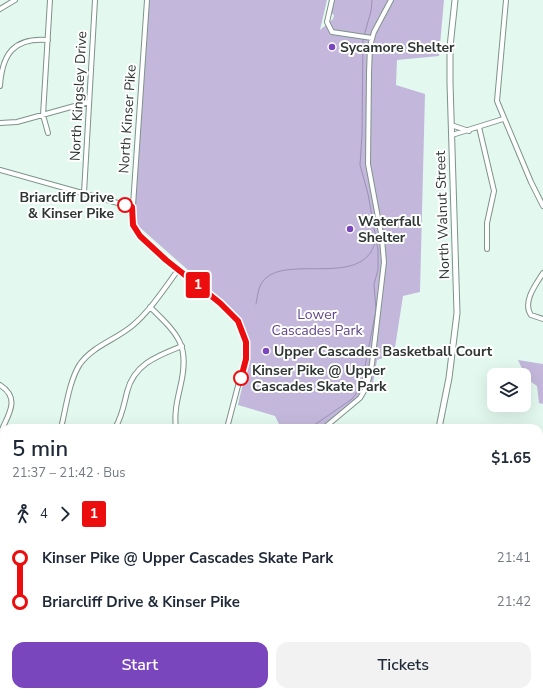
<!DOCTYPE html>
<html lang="en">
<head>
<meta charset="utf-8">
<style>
  :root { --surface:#fff; --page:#f2f2f3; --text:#1f2937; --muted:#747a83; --accent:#7946be }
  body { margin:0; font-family:"Nunito Sans",sans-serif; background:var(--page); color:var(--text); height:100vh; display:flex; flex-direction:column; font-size:15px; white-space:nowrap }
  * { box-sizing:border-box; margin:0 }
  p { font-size:13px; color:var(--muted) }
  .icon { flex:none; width:22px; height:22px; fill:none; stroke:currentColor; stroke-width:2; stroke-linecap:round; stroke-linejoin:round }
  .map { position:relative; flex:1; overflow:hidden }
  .drawer { position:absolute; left:0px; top:424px; width:543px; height:272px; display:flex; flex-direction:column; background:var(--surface); border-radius:12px 12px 0 0; box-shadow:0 4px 16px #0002 }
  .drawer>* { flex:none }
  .badge { padding:0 8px; border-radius:3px; font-size:14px; line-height:26px }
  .fabs { position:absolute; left:487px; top:368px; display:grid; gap:8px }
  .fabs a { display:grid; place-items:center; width:44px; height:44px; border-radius:8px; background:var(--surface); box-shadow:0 4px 16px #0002; font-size:20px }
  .map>.badge { position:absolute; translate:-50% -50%; box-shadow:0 0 0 2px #fff }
  .legs { display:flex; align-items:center; gap:6px; height:44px; padding:0 12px; font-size:13px }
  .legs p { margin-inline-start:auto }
  .overview { display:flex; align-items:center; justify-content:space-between; height:68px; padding:0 12px }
  h1 { font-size:22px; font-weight:600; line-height:30px }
  .action { display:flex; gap:8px; margin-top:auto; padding:8px 12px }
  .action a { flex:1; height:46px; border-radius:12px; background:var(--accent); color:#fff; font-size:16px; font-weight:600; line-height:46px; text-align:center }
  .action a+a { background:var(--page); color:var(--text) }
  ul { padding:0 12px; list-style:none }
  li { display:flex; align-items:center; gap:14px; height:44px; font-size:15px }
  li i { display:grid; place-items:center; width:6px; height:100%; margin:0 5px; background:currentColor }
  li i::after { content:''; width:10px; height:10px; margin:-5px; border:3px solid; border-radius:50%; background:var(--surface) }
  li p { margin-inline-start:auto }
  li:first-child i { background:linear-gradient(#0000 50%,currentColor 0) }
  li:last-child i { background:linear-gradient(currentColor 50%,#0000 0) }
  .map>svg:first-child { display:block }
</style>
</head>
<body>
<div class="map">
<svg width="543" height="696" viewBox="0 0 543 696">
  <rect width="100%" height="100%" fill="#e3f9f0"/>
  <!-- green -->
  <path fill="#c3b8db" d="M 149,0 L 327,0 L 320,30 L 333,19 L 334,15 L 331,13 L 334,0 L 444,0 L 439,56 L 397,60 L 396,85 L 425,94 L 420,292 L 403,296 L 394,354 L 377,360 L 373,384 L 321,428 L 281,428 L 275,416 L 238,405 C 246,367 261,342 231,308 L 137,225 L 135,216 L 135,206 Z
    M 518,360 L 543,364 L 543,404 L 539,403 L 537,386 L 527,379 Z"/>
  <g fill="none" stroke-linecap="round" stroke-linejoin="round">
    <!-- stream -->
    <path stroke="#9b90b6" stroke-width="1" d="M 364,36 L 371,11 L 372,0
      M 256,304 C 257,298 258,290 261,284 C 278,253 350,285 371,252 C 373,249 374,244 376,241
      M 310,428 L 352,399 L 361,387 L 376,310 L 374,284 L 378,270 L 378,250 L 368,194 L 360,165 L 362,135 L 363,39"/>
    <!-- minor casing -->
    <g stroke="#7e938a" stroke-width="6">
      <path id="minor" d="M 147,0 L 132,220 L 137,232 L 145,242 L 220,303 L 234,316 L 241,326 L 246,342 L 245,359 L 227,428
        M 332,0 L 327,22 L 332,32 L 372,38
        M 506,0 L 497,101 L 531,182 L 543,206
        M 0,9 L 15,0
        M 0,86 C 2,54 14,37 48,40
        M 0,123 L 17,122 L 89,102
        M 451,125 L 469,131
        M 479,127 L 494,191 L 487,223 L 487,249
        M 48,133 L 43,115 L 50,0
        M 452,135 L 503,119
        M 0,170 L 132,207
        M 84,193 L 95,0
        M 543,273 C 536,284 522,302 531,315 L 543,319
        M 150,307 C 180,336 190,346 180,388 C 177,401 174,414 176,428
        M 0,385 C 22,399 7,416 0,434
        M 61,428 C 66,408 69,381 80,364 C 93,346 115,340 132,326 C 150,311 164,289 178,270
        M 115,428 C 122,417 124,404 127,392 C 134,364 157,356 182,346
        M 324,428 L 360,398 L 367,386 L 372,364 L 384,262 L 382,239 L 368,164 L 369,73 L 370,46 L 374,32 L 391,0
        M 539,493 L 543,492
        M 539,601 L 543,601
        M 504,694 L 530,696
        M 156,696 L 157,692
        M 277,696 L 278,692
        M 435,696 L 436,692"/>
    </g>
    <!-- major casing -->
    <g stroke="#7e938a" stroke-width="7">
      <path id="major" d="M 439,428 L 449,378 L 457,313 L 450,83 L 450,47 L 455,0
        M 300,696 L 302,692
        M 309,696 L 311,692"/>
    </g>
    <!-- highway casing -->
    <g stroke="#7e938a" stroke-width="8">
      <path id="highway" d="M 0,603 L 4,605
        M 0,611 L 4,612
        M 233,692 L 245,696
        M 257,692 L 269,696"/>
    </g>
    <!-- minor -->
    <use href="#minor" stroke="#fff" stroke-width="4"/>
    <!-- major -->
    <use href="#major" stroke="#fff" stroke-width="5"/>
    <!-- highway -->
    <use href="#highway" stroke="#fff" stroke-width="6"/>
  </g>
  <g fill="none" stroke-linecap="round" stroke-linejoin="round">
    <!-- line-1 casing -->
    <g stroke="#fff" stroke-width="9">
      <path id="line-1" d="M 125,205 L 132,207 L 133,225 L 140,236 L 166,260 L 220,303 L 238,321 L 246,342 L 246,359 L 241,378"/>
    </g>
    <!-- line-1 -->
    <use href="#line-1" stroke="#ec0e0e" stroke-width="6"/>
  </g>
  <!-- markers -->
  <g fill="#7946be" stroke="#fff" stroke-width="1.5">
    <circle cx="332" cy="47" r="4"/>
    <circle cx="350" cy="229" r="4"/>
    <circle cx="266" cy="351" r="4"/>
  </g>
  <g fill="#fff" stroke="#ec0e0e" stroke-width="2">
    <circle cx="125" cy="205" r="7"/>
    <circle cx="241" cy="378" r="7"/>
  </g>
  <g text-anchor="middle" stroke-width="4" stroke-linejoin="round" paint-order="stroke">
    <!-- poi labels -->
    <g font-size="14" font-weight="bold" fill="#2d3632" stroke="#fff" text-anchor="start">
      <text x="340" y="52">Sycamore Shelter</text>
      <text x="358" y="226">Waterfall<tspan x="358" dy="16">Shelter</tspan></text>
      <text x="274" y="356">Upper Cascades Basketball Court</text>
    </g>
    <!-- street labels -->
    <g font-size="14" fill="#2d3632" stroke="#fff">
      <text transform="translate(78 96) rotate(-87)" y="5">North Kingsley Drive</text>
      <text transform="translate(127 119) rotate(-86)" y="5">North Kinser Pike</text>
      <text transform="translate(442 215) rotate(-92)" y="5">North Walnut Street</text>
    </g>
    <!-- stop labels -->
    <g font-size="14" font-weight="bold" fill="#2d3632" stroke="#fff" text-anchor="end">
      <text x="114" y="202">Briarcliff Drive<tspan x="114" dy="16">&amp; Kinser Pike</tspan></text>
      <text x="252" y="375" text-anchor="start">Kinser Pike @ Upper<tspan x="252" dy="16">Cascades Skate Park</tspan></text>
    </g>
    <!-- park labels -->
    <g font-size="14" fill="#60468a" stroke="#fff">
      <text x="317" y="319">Lower<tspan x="317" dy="16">Cascades Park</tspan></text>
    </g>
  </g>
</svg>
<div class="fabs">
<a><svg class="icon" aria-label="layers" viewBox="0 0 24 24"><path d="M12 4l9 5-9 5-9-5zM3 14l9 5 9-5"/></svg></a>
</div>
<b class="badge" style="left:198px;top:285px;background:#ec0e0e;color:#fff">1</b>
<section class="drawer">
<div class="overview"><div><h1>5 min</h1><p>21:37 – 21:42 · Bus</p></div><b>$1.65</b></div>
<div class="legs"><svg class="icon" aria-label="walk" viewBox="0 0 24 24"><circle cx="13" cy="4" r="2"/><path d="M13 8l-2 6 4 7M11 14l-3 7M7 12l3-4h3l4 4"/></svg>4<svg class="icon" aria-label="forward" viewBox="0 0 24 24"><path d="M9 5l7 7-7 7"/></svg><b class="badge" style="background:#ec0e0e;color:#fff">1</b></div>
<ul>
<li><i style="color:#ec0e0e"></i><b>Kinser Pike @ Upper Cascades Skate Park</b><p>21:41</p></li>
<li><i style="color:#ec0e0e"></i><b>Briarcliff Drive &amp; Kinser Pike</b><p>21:42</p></li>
</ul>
<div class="action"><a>Start</a><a>Tickets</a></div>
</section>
</div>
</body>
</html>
